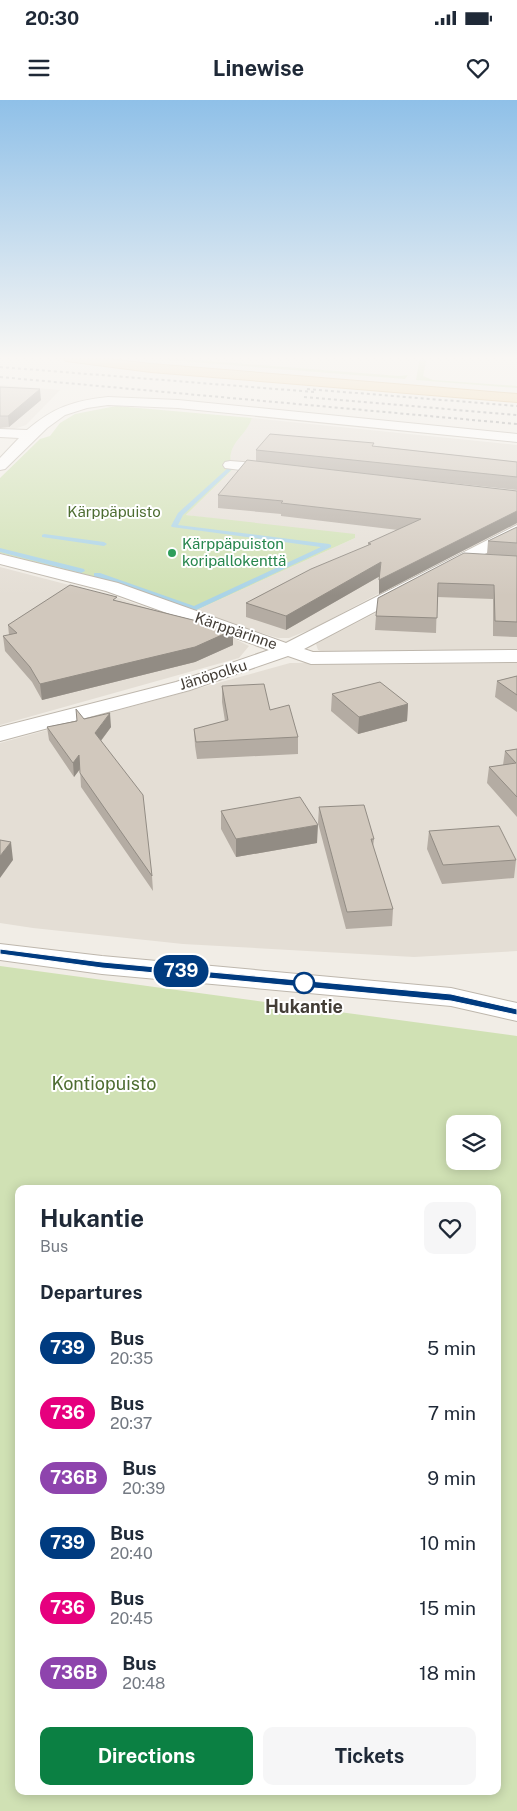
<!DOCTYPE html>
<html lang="en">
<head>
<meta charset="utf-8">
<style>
  :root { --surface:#fff; --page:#f6f6f7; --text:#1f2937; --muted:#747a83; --accent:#0b8043 }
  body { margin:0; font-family:"Public Sans",sans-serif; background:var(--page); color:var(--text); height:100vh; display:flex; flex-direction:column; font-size:19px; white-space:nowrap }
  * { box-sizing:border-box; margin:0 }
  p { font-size:16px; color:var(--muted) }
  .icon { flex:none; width:28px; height:28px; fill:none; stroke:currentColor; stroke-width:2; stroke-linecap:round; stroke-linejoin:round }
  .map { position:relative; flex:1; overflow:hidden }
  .sheet { position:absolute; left:15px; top:1085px; width:486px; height:610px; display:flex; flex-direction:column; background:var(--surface); border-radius:10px; box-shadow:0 2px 12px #0003 }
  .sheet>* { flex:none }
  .badge { padding:0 10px; border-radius:16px; font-size:18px; line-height:32px }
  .buttons { position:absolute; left:446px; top:1015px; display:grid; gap:10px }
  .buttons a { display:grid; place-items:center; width:55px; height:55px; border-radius:10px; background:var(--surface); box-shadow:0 2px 12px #0003; font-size:25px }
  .map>.badge { position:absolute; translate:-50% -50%; box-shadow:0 0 0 2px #fff }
  h2 { padding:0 25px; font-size:19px; line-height:45px }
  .round { display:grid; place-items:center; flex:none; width:52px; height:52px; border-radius:10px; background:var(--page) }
  .summary { display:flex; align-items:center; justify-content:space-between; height:85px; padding:0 25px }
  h1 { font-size:24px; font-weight:700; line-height:38px }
  .cta { display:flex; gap:10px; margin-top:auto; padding:10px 25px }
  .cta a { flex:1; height:58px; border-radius:10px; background:var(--accent); color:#fff; font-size:20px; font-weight:700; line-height:58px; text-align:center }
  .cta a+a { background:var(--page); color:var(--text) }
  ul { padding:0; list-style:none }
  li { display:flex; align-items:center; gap:15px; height:65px; padding:0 25px }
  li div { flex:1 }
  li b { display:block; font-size:19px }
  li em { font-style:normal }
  li .badge { min-width:55px; font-weight:700; text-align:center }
  .status { display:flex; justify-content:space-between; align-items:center; height:35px; padding:0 25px; background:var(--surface); direction:ltr }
  .status svg { height:14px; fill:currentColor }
  header { display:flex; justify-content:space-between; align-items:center; height:65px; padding:0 25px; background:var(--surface); font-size:22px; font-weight:700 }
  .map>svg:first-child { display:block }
</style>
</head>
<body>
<div class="status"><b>20:30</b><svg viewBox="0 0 49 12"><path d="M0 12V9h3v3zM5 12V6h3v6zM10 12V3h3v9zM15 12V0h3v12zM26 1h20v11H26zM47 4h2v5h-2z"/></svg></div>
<header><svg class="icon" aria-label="menu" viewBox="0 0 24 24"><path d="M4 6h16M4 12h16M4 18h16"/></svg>Linewise<svg class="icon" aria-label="heart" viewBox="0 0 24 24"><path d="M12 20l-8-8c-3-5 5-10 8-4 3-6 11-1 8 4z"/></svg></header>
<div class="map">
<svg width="517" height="1711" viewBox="0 0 517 1711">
  <rect width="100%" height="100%" fill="#f1ede6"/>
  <!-- residential -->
  <path fill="#e4ded5" d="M 0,285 L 60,290 L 26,325 L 14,329 L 0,330 Z
    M 252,318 L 517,345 L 517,394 L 230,362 L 231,347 Z
    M 232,370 L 517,402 L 517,424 L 475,448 L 462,449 L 314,528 L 289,538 L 278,538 L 192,512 L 355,438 L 186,415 Z
    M 0,467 L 119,498 L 235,539 L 249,546 L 239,558 L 0,625 Z
    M 464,467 L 517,468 L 517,551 L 332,555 L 318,550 L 316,544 Z
    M 517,561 L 517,851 L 414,857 L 183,844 L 33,828 L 0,823 L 0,643 L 290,563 Z"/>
  <!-- green -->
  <path fill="#d0e1b4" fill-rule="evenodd" d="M 131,257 L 158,257 L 399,276 L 408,275 L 405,279 Z
    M 420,257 L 427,257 L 423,276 L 433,280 L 517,286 L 517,288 L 416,280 Z
    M 116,306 L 252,318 C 244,340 225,342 232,370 L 186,415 L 355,434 L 355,438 L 192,512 L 95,478 L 0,453 L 0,378 L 40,339 L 50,336 L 60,323 L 75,314 Z
    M 0,866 L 517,936 L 517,1711 L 0,1711 ZM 455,1024 L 492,1024 L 492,1061 L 455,1061 ZM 19,1089 L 498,1089 L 498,1691 L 19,1691 Z"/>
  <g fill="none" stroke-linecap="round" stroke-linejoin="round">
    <!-- stream -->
    <path fill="#aad3e7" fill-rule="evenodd" d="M 229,367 L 232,369 L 231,370 L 183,415 L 178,425 L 329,444 L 331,445 L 331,447 L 194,511 L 94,477 L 94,473 L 100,473 L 194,506 L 321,447 L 172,427 L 171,426 L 178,413 Z
      M 44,434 L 104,442 L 107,444 L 104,446 L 42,437 L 42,435 Z
      M 0,448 L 84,469 L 85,471 L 81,473 L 0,452 Z"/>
    <!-- minor casing -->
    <g stroke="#beb7ad" stroke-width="2">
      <path id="minor" d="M 108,297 L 178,300 L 517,334 L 517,342 L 178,308 L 108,305 L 87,308 L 65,315 L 47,328 L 5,369 L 0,370 L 0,358 L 19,338 L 0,337 L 0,329 L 27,330 C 54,307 73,301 108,297 Z
        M 230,361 L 280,365 L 285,367 L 288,370 L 285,373 L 280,375 L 225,368 L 223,365 L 225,362 Z
        M 517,425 L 517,437 L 304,549 L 313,552 L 517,550 L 517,562 L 311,564 L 288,556 L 190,590 L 0,641 L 0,627 L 176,582 L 269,550 L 106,491 L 0,464 L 0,454 L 118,483 L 286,543 Z
        M 0,844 L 102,856 L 451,888 L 517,903 L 517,921 L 451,906 L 102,874 L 0,860 Z"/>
    </g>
    <!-- major casing -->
    <g stroke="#d5ae71" stroke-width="2">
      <path id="major" d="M 60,257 L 92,257 L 151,264 L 517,294 L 517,302 L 151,272 L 66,261 Z"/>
    </g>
    <!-- minor -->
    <use href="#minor" fill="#fff" fill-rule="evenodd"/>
    <!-- major -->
    <use href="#major" fill="#f2d39f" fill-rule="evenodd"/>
    <!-- rail -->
    <path stroke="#959595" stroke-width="2" stroke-dasharray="3 3" stroke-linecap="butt" d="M 0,267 L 314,292
      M 0,277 L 517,324
      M 307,289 L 517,306
      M 304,297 L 517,315"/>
  </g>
  <!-- wall -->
  <path fill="#b4aca3" d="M 0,287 L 41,300 L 9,327 L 0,328 Z
    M 374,346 L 517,362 L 517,390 L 377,375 L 517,391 L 517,423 L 379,494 L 380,476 L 286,530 L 246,517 L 246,503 L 368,445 L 368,443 L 398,430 L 281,416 L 281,414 L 218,408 L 218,395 L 256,361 L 256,350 Z
    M 517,427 L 517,537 L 493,536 L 493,499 L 437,497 L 436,533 L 375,530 L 376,516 L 487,454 L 488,441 Z
    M 118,501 L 233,530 L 233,545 L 195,562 L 42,600 L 32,582 L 5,551 L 3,536 L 9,535 L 8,525 Z
    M 517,576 L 517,612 L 495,597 L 497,581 Z
    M 222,586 L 270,610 L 298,637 L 298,654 L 197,659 L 195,646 L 194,629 L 225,621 L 222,602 Z
    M 332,594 L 408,604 L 407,621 L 358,634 L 331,611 Z
    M 84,619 L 111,627 L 101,641 L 152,776 L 153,791 L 81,687 L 80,669 L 74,677 L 49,640 L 47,627 Z
    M 517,649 L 517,717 L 487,683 L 489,667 L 503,665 L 505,651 Z
    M 319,707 L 374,739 L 373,747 L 393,809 L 392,826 L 346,829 L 318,723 Z
    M 221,711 L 317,743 L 236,757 L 221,729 Z
    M 429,731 L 516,760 L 514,778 L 442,784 L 427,749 Z"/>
  <!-- shaded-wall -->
  <path fill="#928c84" d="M 40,289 L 41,300 L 9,327 L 8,316 Z
    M 517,411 L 517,423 L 379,494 L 379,480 Z
    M 381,462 L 380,476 L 286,530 L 286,516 Z
    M 233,530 L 233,545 L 195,562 L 42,600 L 40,584 Z
    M 408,604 L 407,621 L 358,634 L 359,617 Z
    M 110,613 L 111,627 L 96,647 L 95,633 Z
    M 79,655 L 80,669 L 74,677 L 73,663 Z
    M 318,725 L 317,743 L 236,757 L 236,739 Z
    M 11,742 L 13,760 L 0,778 L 0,756 Z"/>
  <!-- building -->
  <path fill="#d1c8bd" stroke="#928c84" d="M 0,287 L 40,289 L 8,316 L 0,316 Z
    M 270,334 L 374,343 L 372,346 L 517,362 L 517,377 L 256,350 Z
    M 247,360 L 517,391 L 517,411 L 379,480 L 381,462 L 286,516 L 246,503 L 311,469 L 371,444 L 368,443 L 421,419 L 281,403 L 283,401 L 218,395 Z
    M 517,427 L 517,443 L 488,441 Z
    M 464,453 L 517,456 L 517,522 L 495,521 L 494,485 L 438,483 L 437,518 L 376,516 L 378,498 Z
    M 70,485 L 117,497 L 113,500 L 233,530 L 195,547 L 40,584 L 30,567 L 3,536 L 17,533 L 8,525 Z
    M 517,576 L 517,595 L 497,581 Z
    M 380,582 L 408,604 L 359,617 L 332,594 Z
    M 264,584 L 270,610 L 289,605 L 298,637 L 196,642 L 194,629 L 228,620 L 222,586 Z
    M 76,609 L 84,619 L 110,613 L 95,633 L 143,695 L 152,776 L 80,673 L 79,655 L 73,663 L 47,627 L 77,621 Z
    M 517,649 L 517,697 L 489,667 L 516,663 L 505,651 Z
    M 300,697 L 318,725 L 236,739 L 221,711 Z
    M 364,705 L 374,739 L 371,739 L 393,809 L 347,812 L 319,707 Z
    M 499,726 L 516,760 L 443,765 L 429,731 Z
    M 0,740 L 11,742 L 0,756 Z"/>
  <!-- sky -->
  <linearGradient id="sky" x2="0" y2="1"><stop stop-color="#8fc0e8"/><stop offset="0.52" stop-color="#f9f7f4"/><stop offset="1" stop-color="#f9f7f4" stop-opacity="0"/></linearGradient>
  <rect width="517" height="496" fill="url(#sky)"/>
  <!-- line -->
  <path fill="#003b80" stroke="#fff" d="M 0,849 L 102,862 L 451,894 L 517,909 L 517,915 L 451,901 L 102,868 L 0,854 Z"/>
  <!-- markers -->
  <circle fill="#2e9e5b" stroke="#fff" stroke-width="2" cx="172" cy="453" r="5"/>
  <circle fill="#fff" stroke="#003b80" stroke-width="2.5" cx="304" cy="883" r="10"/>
  <g text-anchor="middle" stroke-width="4" stroke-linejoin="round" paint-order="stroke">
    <!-- far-park labels -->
    <g font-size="15" fill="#4d6d31" stroke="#fff">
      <text x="114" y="417">Kärppäpuisto</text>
    </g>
    <!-- far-leisure labels -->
    <g font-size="15" fill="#27864d" stroke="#fff" text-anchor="start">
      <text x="182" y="449">Kärppäpuiston<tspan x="182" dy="17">koripallokenttä</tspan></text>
    </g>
    <!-- far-street labels -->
    <g font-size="15" fill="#433d36" stroke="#fff">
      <text transform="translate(236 531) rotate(19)" y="5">Kärppärinne</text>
      <text transform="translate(213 575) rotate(-17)" y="5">Jänöpolku</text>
    </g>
    <!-- stop labels -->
    <g font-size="18" font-weight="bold" fill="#433d36" stroke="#fff">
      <text x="304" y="913">Hukantie</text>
    </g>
    <!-- park labels -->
    <g font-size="18" fill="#4d6d31" stroke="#fff">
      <text x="104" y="990">Kontiopuisto</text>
    </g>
  </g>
</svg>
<div class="buttons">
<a><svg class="icon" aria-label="layers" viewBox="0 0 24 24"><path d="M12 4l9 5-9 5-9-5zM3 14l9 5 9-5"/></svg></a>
</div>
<b class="badge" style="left:181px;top:871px;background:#003b80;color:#fff">739</b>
<section class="sheet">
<div class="summary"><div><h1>Hukantie</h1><p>Bus</p></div><a class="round"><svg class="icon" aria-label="heart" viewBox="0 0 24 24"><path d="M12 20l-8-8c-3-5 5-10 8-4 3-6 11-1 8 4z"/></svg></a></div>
<h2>Departures</h2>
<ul>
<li><span class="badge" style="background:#003b80;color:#fff">739</span><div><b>Bus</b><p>20:35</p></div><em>5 min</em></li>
<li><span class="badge" style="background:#e6007e;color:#fff">736</span><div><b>Bus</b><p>20:37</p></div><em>7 min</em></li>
<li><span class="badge" style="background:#8e44ad;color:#fff">736B</span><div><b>Bus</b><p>20:39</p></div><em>9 min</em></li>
<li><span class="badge" style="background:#003b80;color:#fff">739</span><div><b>Bus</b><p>20:40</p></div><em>10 min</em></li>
<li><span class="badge" style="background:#e6007e;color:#fff">736</span><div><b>Bus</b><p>20:45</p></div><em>15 min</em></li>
<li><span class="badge" style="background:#8e44ad;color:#fff">736B</span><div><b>Bus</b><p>20:48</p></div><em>18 min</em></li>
</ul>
<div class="cta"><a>Directions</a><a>Tickets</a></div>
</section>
</div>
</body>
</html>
